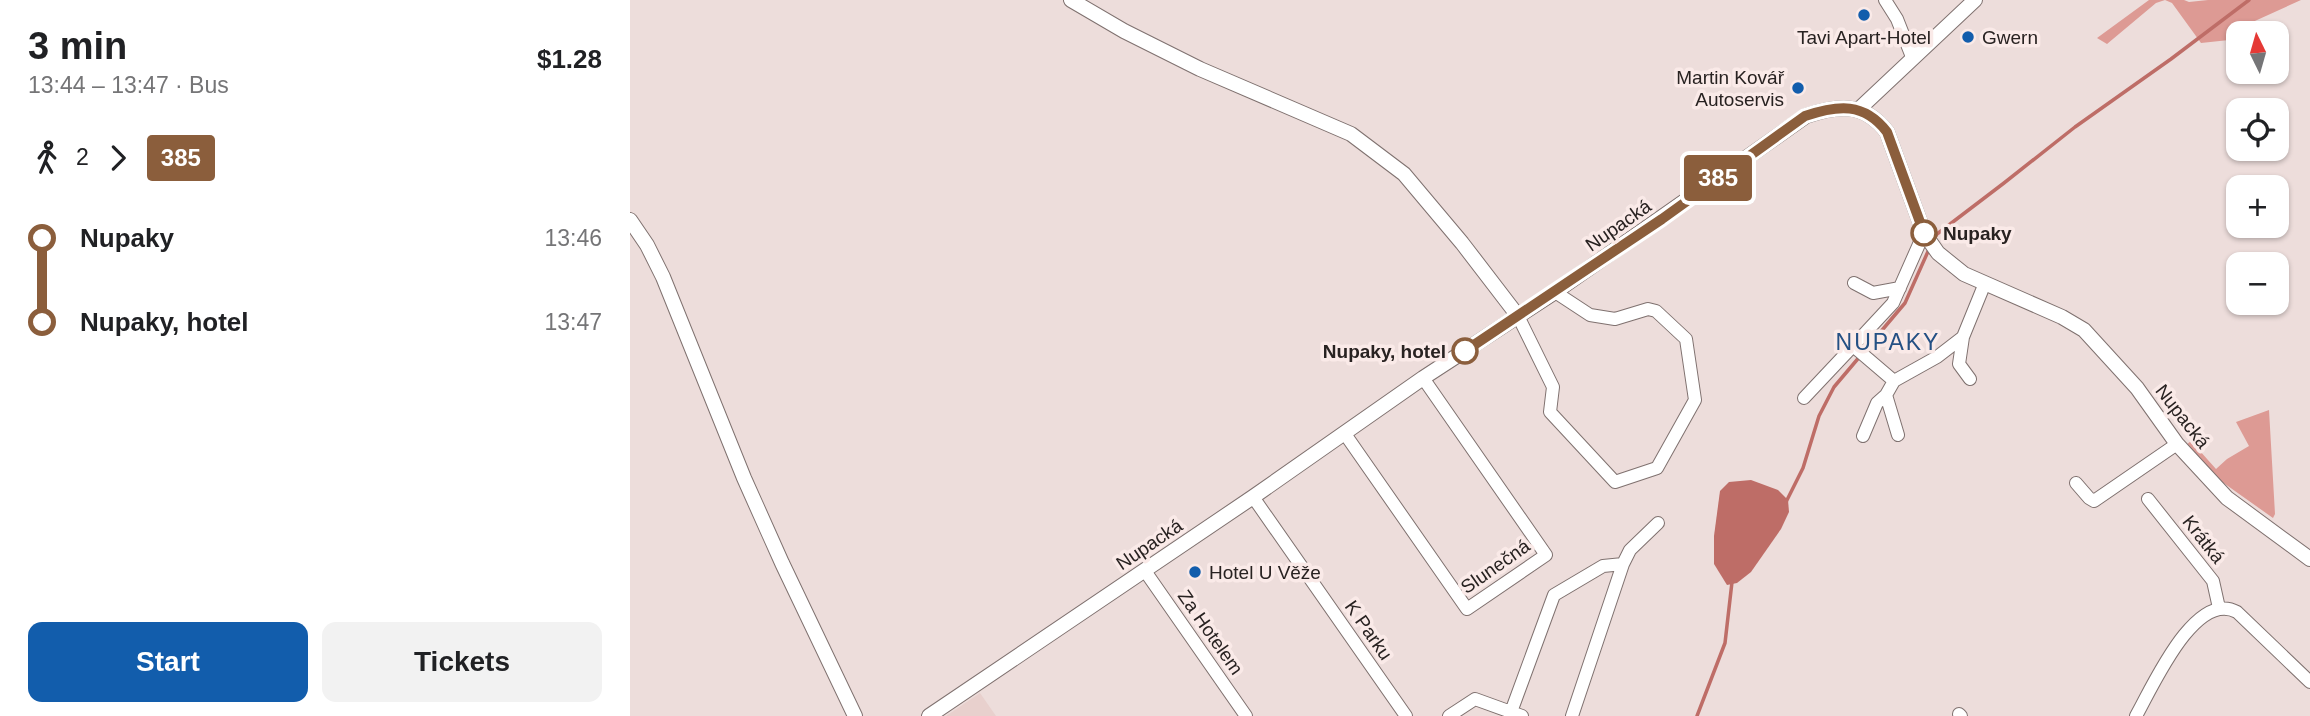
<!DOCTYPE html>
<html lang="en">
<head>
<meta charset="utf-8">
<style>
  :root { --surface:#fff; --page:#f2f2f2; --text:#202124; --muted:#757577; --accent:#125dac }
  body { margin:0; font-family:Arial,sans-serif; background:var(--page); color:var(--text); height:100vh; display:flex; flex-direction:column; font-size:26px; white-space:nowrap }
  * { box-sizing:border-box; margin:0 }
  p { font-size:23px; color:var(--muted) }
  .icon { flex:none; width:38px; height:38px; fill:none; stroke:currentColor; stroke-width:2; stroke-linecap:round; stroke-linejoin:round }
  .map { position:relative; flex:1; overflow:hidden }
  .side { display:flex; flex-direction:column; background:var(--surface); width:630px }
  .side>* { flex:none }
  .badge { padding:0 14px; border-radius:5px; font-size:24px; line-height:46px }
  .needle { width:46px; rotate:355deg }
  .buttons { position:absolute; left:1596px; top:21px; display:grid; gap:14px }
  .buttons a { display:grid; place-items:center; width:63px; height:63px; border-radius:14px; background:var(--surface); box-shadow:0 2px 5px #0004; font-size:35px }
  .map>.badge { position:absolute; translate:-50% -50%; box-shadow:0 0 0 4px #fff }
  .legs { display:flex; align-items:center; gap:10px; height:77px; padding:0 28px; font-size:23px }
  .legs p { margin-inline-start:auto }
  .headline { display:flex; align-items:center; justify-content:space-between; height:119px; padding:0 28px }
  h1 { font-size:38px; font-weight:800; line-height:52px }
  .cta { display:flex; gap:14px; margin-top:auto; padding:14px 28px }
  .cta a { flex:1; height:80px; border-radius:14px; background:var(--accent); color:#fff; font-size:28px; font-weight:800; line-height:80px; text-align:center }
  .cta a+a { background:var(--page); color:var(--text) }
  ul { padding:0 28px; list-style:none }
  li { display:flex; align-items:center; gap:24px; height:84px; font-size:26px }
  li i { display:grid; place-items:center; width:10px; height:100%; margin:0 9px; background:currentColor }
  li i::after { content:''; width:18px; height:18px; margin:-9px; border:5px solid; border-radius:50%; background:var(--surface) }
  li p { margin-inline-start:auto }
  li:first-child i { background:linear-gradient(#0000 50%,currentColor 0) }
  li:last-child i { background:linear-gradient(currentColor 50%,#0000 0) }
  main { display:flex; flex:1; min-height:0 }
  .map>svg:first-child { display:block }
</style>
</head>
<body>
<main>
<section class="side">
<div class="headline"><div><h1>3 min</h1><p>13:44 – 13:47 · Bus</p></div><b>$1.28</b></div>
<div class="legs"><svg class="icon" aria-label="walk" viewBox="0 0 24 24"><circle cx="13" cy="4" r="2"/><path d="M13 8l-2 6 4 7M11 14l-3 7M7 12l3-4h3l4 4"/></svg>2<svg class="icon" aria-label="forward" viewBox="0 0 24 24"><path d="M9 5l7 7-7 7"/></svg><b class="badge" style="background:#8b5e3c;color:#fff">385</b></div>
<ul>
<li><i style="color:#8b5e3c"></i><b>Nupaky</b><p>13:46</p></li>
<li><i style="color:#8b5e3c"></i><b>Nupaky, hotel</b><p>13:47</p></li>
</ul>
<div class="cta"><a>Start</a><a>Tickets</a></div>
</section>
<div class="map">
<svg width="1680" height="716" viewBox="0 0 1680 716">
  <rect width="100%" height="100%" fill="#eddddb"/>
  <!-- built -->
  <path fill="#e8d0cd" d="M 350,693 L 366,716 L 316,716 Z"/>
  <!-- green -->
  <path fill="#dd9a94" d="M 1519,0 L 1554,0 L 1559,2 L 1578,0 L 1671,0 L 1616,25 L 1599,40 L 1571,43 L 1542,3 L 1535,0 L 1526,3 L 1477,44 L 1467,38 Z
    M 1639,410 L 1645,514 L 1643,518 L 1588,479 L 1556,445 L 1561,441 L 1586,469 L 1597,459 L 1619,446 L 1606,422 Z"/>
  <!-- water -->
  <path fill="#be6d67" d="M 1121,480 L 1148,490 L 1158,500 L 1159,512 L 1151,529 L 1121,572 L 1107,583 L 1097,585 L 1084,564 L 1084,536 L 1090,491 L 1099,482 Z"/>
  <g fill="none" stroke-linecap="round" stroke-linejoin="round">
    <!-- stream -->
    <path stroke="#be6d67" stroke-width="3.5" d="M 1303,240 L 1307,234 L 1374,183 L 1445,127 L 1541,59 L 1619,0
      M 1156,502 L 1173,468 L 1189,416 L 1204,387 L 1275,303 L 1300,247
      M 1067,716 L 1095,643 L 1102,582"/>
    <!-- minor casing -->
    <g stroke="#7f716f" stroke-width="14">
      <path id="minor" d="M 1255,0 L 1267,19 L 1282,57
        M 1224,283 L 1243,293 L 1270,288
        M 888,316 L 923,387 L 920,412 L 985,482 L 1027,468 L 1065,400 L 1056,339 L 1026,311 L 1018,309 L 985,319 L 960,315 L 925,292
        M 1340,379 L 1329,364 L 1333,337 L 1355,283
        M 1264,381 L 1223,346 L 1263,303 L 1294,233
        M 1256,395 L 1268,435
        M 1174,398 L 1223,346
        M 715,434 L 837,609 L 916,555 L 793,378
        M 1233,436 L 1247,403 L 1256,395 L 1264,381 L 1307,357 L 1333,337
        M 1446,483 L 1459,498 L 1464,501 L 1547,444
        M 623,497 L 776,716
        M 1518,499 L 1583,581 L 1589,608
        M 515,571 L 616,716
        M 881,712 L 924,595 L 973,566 L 993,564
        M 1329,714 L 1331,716
        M 819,716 L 845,699 L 892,716
        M 942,716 L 993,564 L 1000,550 L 1028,523
        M 1506,716 C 1522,688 1565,589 1607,612 L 1680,682"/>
    </g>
    <!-- tertiary casing -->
    <g stroke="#7f716f" stroke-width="16">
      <path id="tertiary" d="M 441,0 L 494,31 L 570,69 L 721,134 L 774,174 L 832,243 L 888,316
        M 1228,110 L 1345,0
        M 0,220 L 17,245 L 33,277 L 114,478 L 152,563 L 225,716
        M 299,716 L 623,497 L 793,378 L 925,292 L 1176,116 C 1208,105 1234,102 1257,132 L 1294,233 L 1308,253 L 1334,274 L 1432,317 L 1454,330 L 1507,388 L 1547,444 L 1597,498 L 1680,559"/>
    </g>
    <!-- minor -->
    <use href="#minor" stroke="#fff" stroke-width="12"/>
    <!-- tertiary -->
    <use href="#tertiary" stroke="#fff" stroke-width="14"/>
  </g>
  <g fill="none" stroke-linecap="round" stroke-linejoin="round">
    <!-- line-1 casing -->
    <g stroke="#fff" stroke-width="16">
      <path id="line-1" d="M 835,351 L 1032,219 L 1175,116 C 1208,105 1234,102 1257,132 L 1294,233"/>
    </g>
    <!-- line-1 -->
    <use href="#line-1" stroke="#8b5e3c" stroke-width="10"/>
  </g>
  <!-- markers -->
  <g fill="#125dac" stroke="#faeae8" stroke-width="2.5">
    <circle cx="1234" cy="15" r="7"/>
    <circle cx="1338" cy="37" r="7"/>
    <circle cx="1168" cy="88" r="7"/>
    <circle cx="565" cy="572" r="7"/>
  </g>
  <g fill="#fff" stroke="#8b5e3c" stroke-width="3.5">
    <circle cx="1294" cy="233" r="12"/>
    <circle cx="835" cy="351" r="12"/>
  </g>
  <g text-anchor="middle" stroke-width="7" stroke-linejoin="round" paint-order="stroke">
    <!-- poi labels -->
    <g font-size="19" fill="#282221" stroke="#faeae8" text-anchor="start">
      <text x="1234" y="44" text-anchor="middle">Tavi Apart-Hotel</text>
      <text x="1352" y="44">Gwern</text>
      <text x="1154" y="84" text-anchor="end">Martin Kovář<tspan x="1154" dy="22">Autoservis</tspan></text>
      <text x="579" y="579">Hotel U Věže</text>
    </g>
    <!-- street labels -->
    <g font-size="19" fill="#282221" stroke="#faeae8">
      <text transform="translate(988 225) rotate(-35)" y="7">Nupacká</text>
      <text transform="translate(1553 416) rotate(52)" y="7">Nupacká</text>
      <text transform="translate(1574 539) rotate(52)" y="7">Krátká</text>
      <text transform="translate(519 544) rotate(-34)" y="7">Nupacká</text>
      <text transform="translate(865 566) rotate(-35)" y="7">Slunečná</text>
      <text transform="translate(739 630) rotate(55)" y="7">K Parku</text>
      <text transform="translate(581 632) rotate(55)" y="7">Za Hotelem</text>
    </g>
    <!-- stop labels -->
    <g font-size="19" font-weight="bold" fill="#282221" stroke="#faeae8" text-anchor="start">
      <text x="1313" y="240">Nupaky</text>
      <text x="816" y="358" text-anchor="end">Nupaky, hotel</text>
    </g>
    <!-- quarter labels -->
    <g font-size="23" letter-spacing="2" fill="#245084" stroke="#faeae8">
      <text x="1258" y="350">NUPAKY</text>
    </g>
  </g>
</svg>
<div class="buttons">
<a><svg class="needle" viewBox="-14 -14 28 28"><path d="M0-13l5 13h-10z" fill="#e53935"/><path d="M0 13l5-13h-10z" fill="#757577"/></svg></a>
<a><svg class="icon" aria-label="locate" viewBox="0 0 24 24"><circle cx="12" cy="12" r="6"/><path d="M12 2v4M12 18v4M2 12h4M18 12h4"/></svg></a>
<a>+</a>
<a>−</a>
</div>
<b class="badge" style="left:1088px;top:178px;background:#8b5e3c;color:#fff">385</b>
</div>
</main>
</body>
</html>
